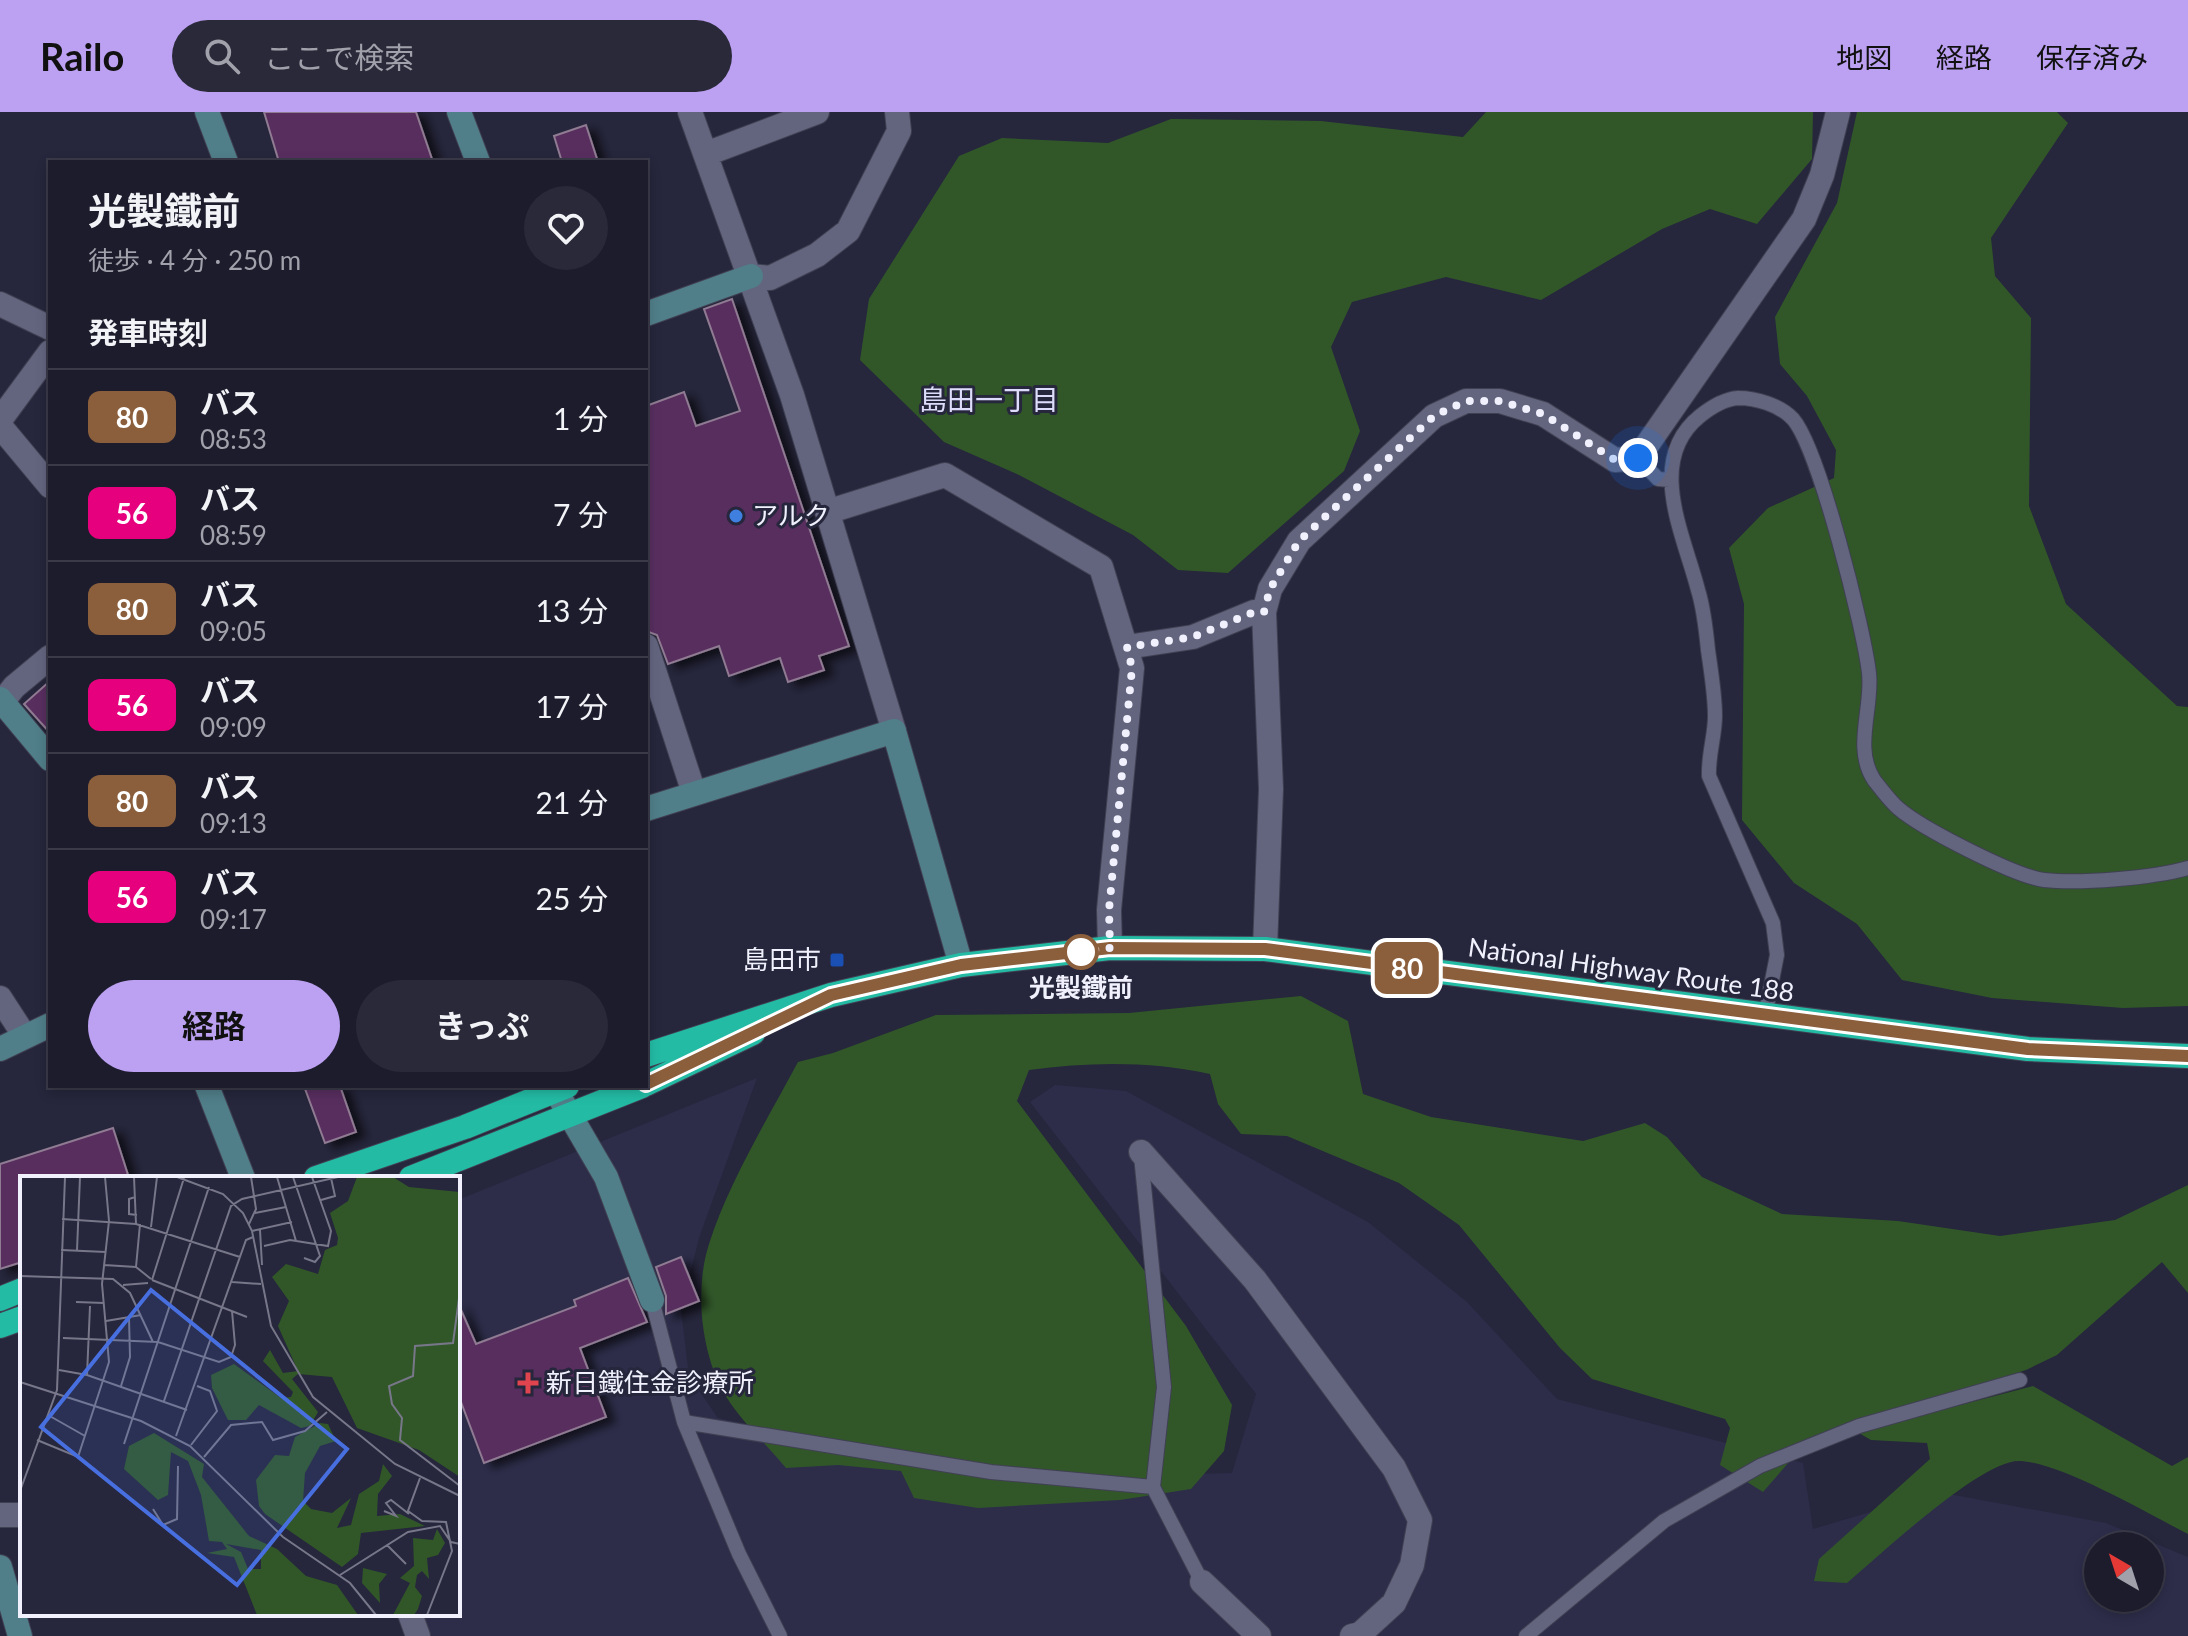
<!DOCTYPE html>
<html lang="ja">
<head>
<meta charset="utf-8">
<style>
  :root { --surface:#1c1c2d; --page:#292939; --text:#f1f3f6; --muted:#a0a1aa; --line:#3a3a49; --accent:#bca0f2 }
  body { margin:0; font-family:Lato,"Noto Sans JP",sans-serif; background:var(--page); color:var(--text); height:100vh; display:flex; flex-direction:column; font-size:30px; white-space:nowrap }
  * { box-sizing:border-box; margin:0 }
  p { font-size:26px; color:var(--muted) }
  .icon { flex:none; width:44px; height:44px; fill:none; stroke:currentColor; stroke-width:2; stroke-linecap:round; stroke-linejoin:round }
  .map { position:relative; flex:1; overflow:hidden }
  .side { position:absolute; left:48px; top:48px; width:600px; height:928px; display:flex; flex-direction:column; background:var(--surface); border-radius:0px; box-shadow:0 4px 12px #0003,0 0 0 2px var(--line) }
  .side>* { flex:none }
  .badge { padding:0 16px; border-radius:12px; font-size:28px; line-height:52px }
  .needle { width:52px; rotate:321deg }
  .buttons { position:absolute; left:2084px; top:1420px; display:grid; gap:16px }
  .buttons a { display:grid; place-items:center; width:80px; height:80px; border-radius:50%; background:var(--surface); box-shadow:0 4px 12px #0003,0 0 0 2px var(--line); font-size:40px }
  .you { position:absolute; width:40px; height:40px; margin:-20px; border:6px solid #fff; border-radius:50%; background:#1a73e8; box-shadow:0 0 0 12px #1a73e833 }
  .map>.badge { position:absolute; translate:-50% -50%; box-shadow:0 0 0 4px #fff }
  h2 { padding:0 40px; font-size:30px; line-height:72px }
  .round { display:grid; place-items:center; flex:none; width:84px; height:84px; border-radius:42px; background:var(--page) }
  .head { display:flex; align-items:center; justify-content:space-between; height:136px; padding:0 40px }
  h1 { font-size:38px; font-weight:700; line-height:60px }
  .action { display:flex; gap:16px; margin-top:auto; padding:16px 40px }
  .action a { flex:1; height:92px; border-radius:48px; background:var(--accent); color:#111; font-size:32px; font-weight:700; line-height:92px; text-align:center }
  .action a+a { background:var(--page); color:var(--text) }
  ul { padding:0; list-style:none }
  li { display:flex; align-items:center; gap:24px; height:96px; padding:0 40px; border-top:2px solid var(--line) }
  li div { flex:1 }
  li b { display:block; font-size:30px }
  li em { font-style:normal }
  li .badge { min-width:88px; font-weight:700; text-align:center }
  header { display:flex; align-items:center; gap:48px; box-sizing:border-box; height:112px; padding:0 40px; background:var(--accent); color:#111 }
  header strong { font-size:38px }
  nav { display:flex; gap:44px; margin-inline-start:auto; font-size:28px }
  .search { width:560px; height:72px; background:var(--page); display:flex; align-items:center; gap:20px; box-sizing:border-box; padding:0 28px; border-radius:44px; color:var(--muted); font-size:30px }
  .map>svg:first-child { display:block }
</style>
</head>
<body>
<header>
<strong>Railo</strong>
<div class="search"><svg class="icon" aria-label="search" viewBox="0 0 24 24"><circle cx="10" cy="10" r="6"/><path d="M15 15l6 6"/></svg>ここで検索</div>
<nav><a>地図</a><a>経路</a><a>保存済み</a></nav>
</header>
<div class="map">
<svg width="2188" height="1524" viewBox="0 0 2188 1524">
  <defs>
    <filter id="shadow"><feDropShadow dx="9" dy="5" stdDeviation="4" flood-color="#0009"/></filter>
  </defs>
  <rect width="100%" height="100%" fill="#26263c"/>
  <!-- built -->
  <path fill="#2d2d4a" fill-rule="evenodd" d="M 757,966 L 699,1126 L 681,1198 L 689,1264 L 718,1306 L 999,1366 L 1232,1361 L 1256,1282 L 1030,990 L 1055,973 L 1126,979 L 1368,1110 L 1467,1190 L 1557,1287 L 1803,1351 L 1813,1417 L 1938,1380 L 2106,1411 L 2188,1445 L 2188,1524 L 418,1524 L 410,1502 L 458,1502 L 458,1088 ZM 2098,1434 L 2150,1434 L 2150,1486 L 2098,1486 Z"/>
  <!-- green -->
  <path fill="#315729" d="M 1486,0 L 1813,0 L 1812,47 L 1757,112 L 1710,97 L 1662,117 L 1541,188 L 1446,165 L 1352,190 L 1331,235 L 1360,319 L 1344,359 L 1228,461 L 1178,458 L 1133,423 L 1019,363 L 944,330 L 860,248 L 869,187 L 959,44 L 1002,26 L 1108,31 L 1171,7 L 1321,9 L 1463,25 Z
    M 1857,0 L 2057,0 L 2068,11 L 1991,126 L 1995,164 L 2031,206 L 2029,394 L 2066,492 L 2177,594 L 2188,595 L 2188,894 L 2123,896 L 1992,886 L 1902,868 L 1857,812 L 1794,771 L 1742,708 L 1744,492 L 1729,436 L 1768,396 L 1834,366 L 1836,338 L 1807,284 L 1780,252 L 1775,205 L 1837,91 Z
    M 1301,884 L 1348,909 L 1363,982 L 1431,1005 L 1583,1029 L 1645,1011 L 1667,1025 L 1702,1065 L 1782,1102 L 1898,1109 L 2000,1124 L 2115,1108 L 2188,1073 L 2188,1181 L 2162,1150 L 2057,1243 L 2026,1258 L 1809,1327 L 1763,1380 L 1720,1353 L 1730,1316 L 1725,1307 L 1592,1267 L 1560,1236 L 1459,1113 L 1399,1071 L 1287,1024 L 1241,1022 L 1218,992 L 1210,962 C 1150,949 1090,950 1029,958 L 1017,989 L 1186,1214 L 1232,1293 L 1224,1339 L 1191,1377 L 1120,1388 L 978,1396 L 914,1386 L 901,1359 L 838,1353 L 786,1356 C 767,1333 743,1311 727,1286 C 701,1245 694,1178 709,1132 C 728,1072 768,1006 798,950 L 833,941 L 936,903 L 1129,901 Z
    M 2033,1274 L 2172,1354 L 2188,1345 L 2188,1422 C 2148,1402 2062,1351 2020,1349 C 1982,1347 1879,1444 1847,1471 L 1814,1469 L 1819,1447 L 1930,1347 L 1927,1331 L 1871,1328 L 1857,1320 Z"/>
  <!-- building -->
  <path fill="#592e5f" stroke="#8f7b92" stroke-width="2" filter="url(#shadow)" d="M 264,0 L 416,0 L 433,50 L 279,50 Z
    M 586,13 L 598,50 L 562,50 L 554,24 Z
    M 732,187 L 849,534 L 819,544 L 824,558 L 788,570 L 780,546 L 729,564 L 719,534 L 668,552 L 657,523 L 646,519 L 646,294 L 684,280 L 696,314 L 740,299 L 704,197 Z
    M 50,569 L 50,621 L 24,592 Z
    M 304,974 L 340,974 L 356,1020 L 325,1031 Z
    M 113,1016 L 129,1066 L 22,1066 L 22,1150 L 0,1157 L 0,1052 Z
    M 681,1145 L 699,1189 L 666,1202 L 666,1184 L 656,1155 Z
    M 628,1166 L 647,1210 L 580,1236 L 606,1305 L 484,1351 L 458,1282 L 458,1191 L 476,1232 L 576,1194 L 574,1188 Z"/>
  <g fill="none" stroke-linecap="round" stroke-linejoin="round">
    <!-- lane casing -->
    <g stroke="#404053" stroke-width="16">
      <path id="lane" d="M 1638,346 L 1658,367 L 1670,368
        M 1765,904 L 1777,843 L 1773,811 L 1709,664 C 1708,643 1715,624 1715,604 C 1715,583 1711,559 1708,538 C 1706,518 1704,497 1698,478 C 1684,423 1645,348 1700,304 C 1710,296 1724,287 1738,286 C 1756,286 1780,293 1793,307 C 1819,337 1864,517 1869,561 C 1873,596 1853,636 1874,668 C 1881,677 1890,689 1898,696 C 1921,716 2014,764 2044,768 C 2080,772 2153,766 2188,756
        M 1141,1044 L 1164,1275 L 1153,1375 L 1202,1470
        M 652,1188 L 684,1310 L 739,1442 L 780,1524
        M 684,1310 L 991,1360 L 1153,1375
        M 1526,1524 L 1664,1409 L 1760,1354 L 1859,1314 L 2020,1268"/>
    </g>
    <!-- street casing -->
    <g stroke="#404053" stroke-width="26">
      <path id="street" d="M 690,0 L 792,283 L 894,619
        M 706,42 L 817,0
        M 751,164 L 770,166 L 817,143 L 848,119 L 899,19 L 897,0
        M 0,192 L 50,216
        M 0,308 L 50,240
        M 0,314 L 50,374
        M 827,400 L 945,363 L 1101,455 L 1132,556 L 1109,798 L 1110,836
        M 646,534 L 694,681
        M 1127,535 L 1193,525 L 1254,500 L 1264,500
        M 0,593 L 14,575 L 50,545
        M 1265,837 L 1271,677 L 1264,500 L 1270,477 L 1299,429 L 1434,304 L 1466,289 L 1500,289 L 1543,302 L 1615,348 L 1638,346 L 1804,107 L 1822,63 L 1838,0
        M 0,886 L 24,923
        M 1141,1040 L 1255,1168 L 1394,1356 L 1420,1408 L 1412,1453 L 1394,1491 L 1360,1522 L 1352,1524
        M 0,1403 L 22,1403
        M 1202,1470 L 1259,1524
        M 410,1502 L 418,1524"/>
    </g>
    <!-- secondary casing -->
    <g stroke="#404053" stroke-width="26">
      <path id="secondary" d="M 207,0 L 226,50
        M 459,0 L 478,50
        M 646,202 L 751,164
        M 0,587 L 50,647
        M 646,697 L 894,619 L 961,853
        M 0,937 L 50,913
        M 207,974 L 243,1066
        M 553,974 L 606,1065 L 652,1188
        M 0,1455 L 20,1524"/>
    </g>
    <!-- highway casing -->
    <g stroke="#404053" stroke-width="26">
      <path id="highway" d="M 646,943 L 831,883 L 961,853 L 1110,836 L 1265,837 L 2028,937 L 2188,944
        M 646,972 L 753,921
        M 316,1066 L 465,1015 L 567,974
        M 411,1066 L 642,974
        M 0,1187 L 22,1178
        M 0,1214 L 22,1206"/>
    </g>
    <!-- lane -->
    <use href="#lane" stroke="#63647e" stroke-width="14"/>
    <!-- street -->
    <use href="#street" stroke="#63647e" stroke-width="24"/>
    <!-- secondary -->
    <use href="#secondary" stroke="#507e89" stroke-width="24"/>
    <!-- highway -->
    <use href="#highway" stroke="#23bba4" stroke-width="24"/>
  </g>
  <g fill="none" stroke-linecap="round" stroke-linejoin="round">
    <!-- line casing -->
    <g stroke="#fff" stroke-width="18">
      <path id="line" d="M 646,972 L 831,883 L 961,853 L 1110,836 L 1265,837 L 2028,937 L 2188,944"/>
    </g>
    <!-- line -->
    <use href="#line" stroke="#8b5e3c" stroke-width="12"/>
    <!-- walk -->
    <path stroke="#f0f1fd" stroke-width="8" stroke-dasharray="0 14.4" d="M 1081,840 L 1110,836 L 1109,798 L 1132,556 L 1127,535 L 1193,525 L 1254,500 L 1264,500 L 1270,477 L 1299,429 L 1434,304 L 1466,289 L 1500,289 L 1543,302 L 1615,348 L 1638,346"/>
  </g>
  <!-- markers -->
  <circle fill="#3f7fe0" stroke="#26263c" stroke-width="3" cx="736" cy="404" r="8"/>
  <circle fill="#fff" stroke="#8b5e3c" stroke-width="4" cx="1081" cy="840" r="16"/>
  <rect fill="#1a4fb4" stroke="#26263c" stroke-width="3" x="829" y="840" width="16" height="16" rx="4"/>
  <path fill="#e0444e" stroke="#26263c" stroke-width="3" d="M524 1259h8v8h8v8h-8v8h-8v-8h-8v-8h8z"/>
  <g text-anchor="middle" stroke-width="6" stroke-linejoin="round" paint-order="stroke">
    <!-- poi labels -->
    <g font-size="26" fill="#f0f1fd" stroke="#26263c" text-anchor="start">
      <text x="752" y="413">アルク</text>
      <text x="821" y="857" text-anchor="end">島田市</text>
      <text x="546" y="1280">新日鐵住金診療所</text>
    </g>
    <!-- street labels -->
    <g font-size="26" fill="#f0f1fd" stroke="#26263c">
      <text transform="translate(1631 858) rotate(8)" y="9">National Highway Route 188</text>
    </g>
    <!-- stop labels -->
    <g font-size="26" font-weight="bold" fill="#f0f1fd" stroke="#26263c">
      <text x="1081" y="885">光製鐵前</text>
    </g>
    <!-- neighbourhood labels -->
    <g font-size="28" fill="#ddddfb" stroke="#26263c">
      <text x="989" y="298">島田一丁目</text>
    </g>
  </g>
  <!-- overview -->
  <g transform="translate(20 1064)">
    <rect width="440" height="440" fill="#26263c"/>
    <path d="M 337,1 L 373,1 L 389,11 L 440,16 L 440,301 L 399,274 L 337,252 L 312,201 L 278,198 L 272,203 L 298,236 L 290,250 L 281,252 L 239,229 L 226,244 L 208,244 L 192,212 L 191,199 L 214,188 L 261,222 L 271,221 L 273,216 L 243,185 L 250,174 L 263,197 L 278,195 L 258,150 L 269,125 L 252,101 L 266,88 L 298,98 L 305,74 L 317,69 L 318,62 L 310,37 L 328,25 ZM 300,247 L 308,248 L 316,265 L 300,270 L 285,297 L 283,325 L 291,333 L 312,337 L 331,322 L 317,352 L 331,349 L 339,318 L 359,305 L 363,288 L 372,300 L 358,318 L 357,340 L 380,338 L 405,350 L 341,357 L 338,378 L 322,391 L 245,338 L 239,330 L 236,304 L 255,279 L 269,280 L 275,261 ZM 134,257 L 184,288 L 182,301 L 229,360 L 257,373 L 286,400 L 317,409 L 338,439 L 237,439 L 214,381 L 187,377 L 207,373 L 202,366 L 189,365 L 181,319 L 168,285 L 151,276 L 148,319 L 138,324 L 104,293 L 109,270 ZM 206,368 L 241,374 L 241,393 L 228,393 L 221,376 ZM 417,353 L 425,367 L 418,379 L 407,382 L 409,403 L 402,395 L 397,399 L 395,411 L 402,420 L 398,433 L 394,439 L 373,439 L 390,407 L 380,402 L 394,390 L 393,362 L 413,364 ZM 343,392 L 367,398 L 359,408 L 360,427 L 342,407 Z" fill="#315729" fill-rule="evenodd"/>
    <path fill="none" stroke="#777789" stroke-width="2" d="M 114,1 L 116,48M 157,1 L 203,18 L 223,37 L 232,55 L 251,150 L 293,221 L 375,288 L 440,320M 257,1 L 276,65M 273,1 L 300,80 L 295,86 L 284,82M 115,21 L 109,23 L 109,38 L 117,39M 301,24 L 315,20 L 311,2M 235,37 L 266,31M 42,43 L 116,48 L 220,81M 229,48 L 236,33 L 231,1M 131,51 L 137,1M 240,54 L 242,89M 232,55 L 272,46M 244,70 L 270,64 L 308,70 L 311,55 L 292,1M 41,74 L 86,76M 57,74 L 60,1M 84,89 L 116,91 L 131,103M 116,91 L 120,48M 0,100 L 93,103 L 110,117 L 133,166M 132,104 L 164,2M 132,104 L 227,141M 212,106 L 241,108M 103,109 L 128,107M 440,115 L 433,167 L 395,170 L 393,200 L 369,210 L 372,228 L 382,242 L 380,264 L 440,310M 56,126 L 84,127M 86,145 L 121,139M 43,162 L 138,166 L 199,186 L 211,181 L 215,169 L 212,135M 39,194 L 67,199 L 167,234M 67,199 L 70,130M 0,206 L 121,245 L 170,270 L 263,361 L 330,407 L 356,439M 101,210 L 110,181 L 109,142M 144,225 L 211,30 L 222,23 L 318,1M 28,239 L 65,260M 156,260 L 226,64 L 233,61M 17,264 L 58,281 L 89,186 L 82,108 L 89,45 L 85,1M 104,268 L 189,11M 171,269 L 197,235 L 190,215 L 177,210M 184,281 L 211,249 L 242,246 L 253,264 L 285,255 L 307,236M 400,302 L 388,335 L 402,345 L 426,346 L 432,375 L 407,439M 0,315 L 37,214 L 45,1M 133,333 L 143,349 L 157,343 L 158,290M 364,335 L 376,340 L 366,327 L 371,324 L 389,338M 367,369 L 386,388M 320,399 L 388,356 L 420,350 L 431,366 L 440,368"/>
    <path fill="#476fdf" fill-opacity="0.15" stroke="#476fdf" stroke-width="4" d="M 131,114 L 327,273 L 217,409 L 21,251 Z"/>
    <rect width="440" height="440" fill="none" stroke="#f0f1fd" stroke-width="4"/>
  </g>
</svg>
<div class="buttons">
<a><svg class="needle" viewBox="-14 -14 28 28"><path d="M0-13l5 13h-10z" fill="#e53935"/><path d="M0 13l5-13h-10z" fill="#a0a1aa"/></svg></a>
</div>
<div class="you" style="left:1638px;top:346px"></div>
<b class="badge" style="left:1407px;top:856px;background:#8b5e3c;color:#fff">80</b>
<section class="side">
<div class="head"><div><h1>光製鐵前</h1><p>徒歩 · 4 分 · 250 m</p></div><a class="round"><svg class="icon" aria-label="heart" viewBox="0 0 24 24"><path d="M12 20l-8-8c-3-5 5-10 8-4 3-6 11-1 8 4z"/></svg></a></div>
<h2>発車時刻</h2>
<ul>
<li><span class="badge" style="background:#8b5e3c;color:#fff">80</span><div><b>バス</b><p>08:53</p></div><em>1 分</em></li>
<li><span class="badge" style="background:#e6007e;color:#fff">56</span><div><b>バス</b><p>08:59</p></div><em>7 分</em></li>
<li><span class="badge" style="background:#8b5e3c;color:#fff">80</span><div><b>バス</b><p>09:05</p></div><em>13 分</em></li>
<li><span class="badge" style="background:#e6007e;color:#fff">56</span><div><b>バス</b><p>09:09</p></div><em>17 分</em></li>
<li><span class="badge" style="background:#8b5e3c;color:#fff">80</span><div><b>バス</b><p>09:13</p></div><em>21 分</em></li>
<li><span class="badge" style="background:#e6007e;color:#fff">56</span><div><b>バス</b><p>09:17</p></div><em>25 分</em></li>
</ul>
<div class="action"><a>経路</a><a>きっぷ</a></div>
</section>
</div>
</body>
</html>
